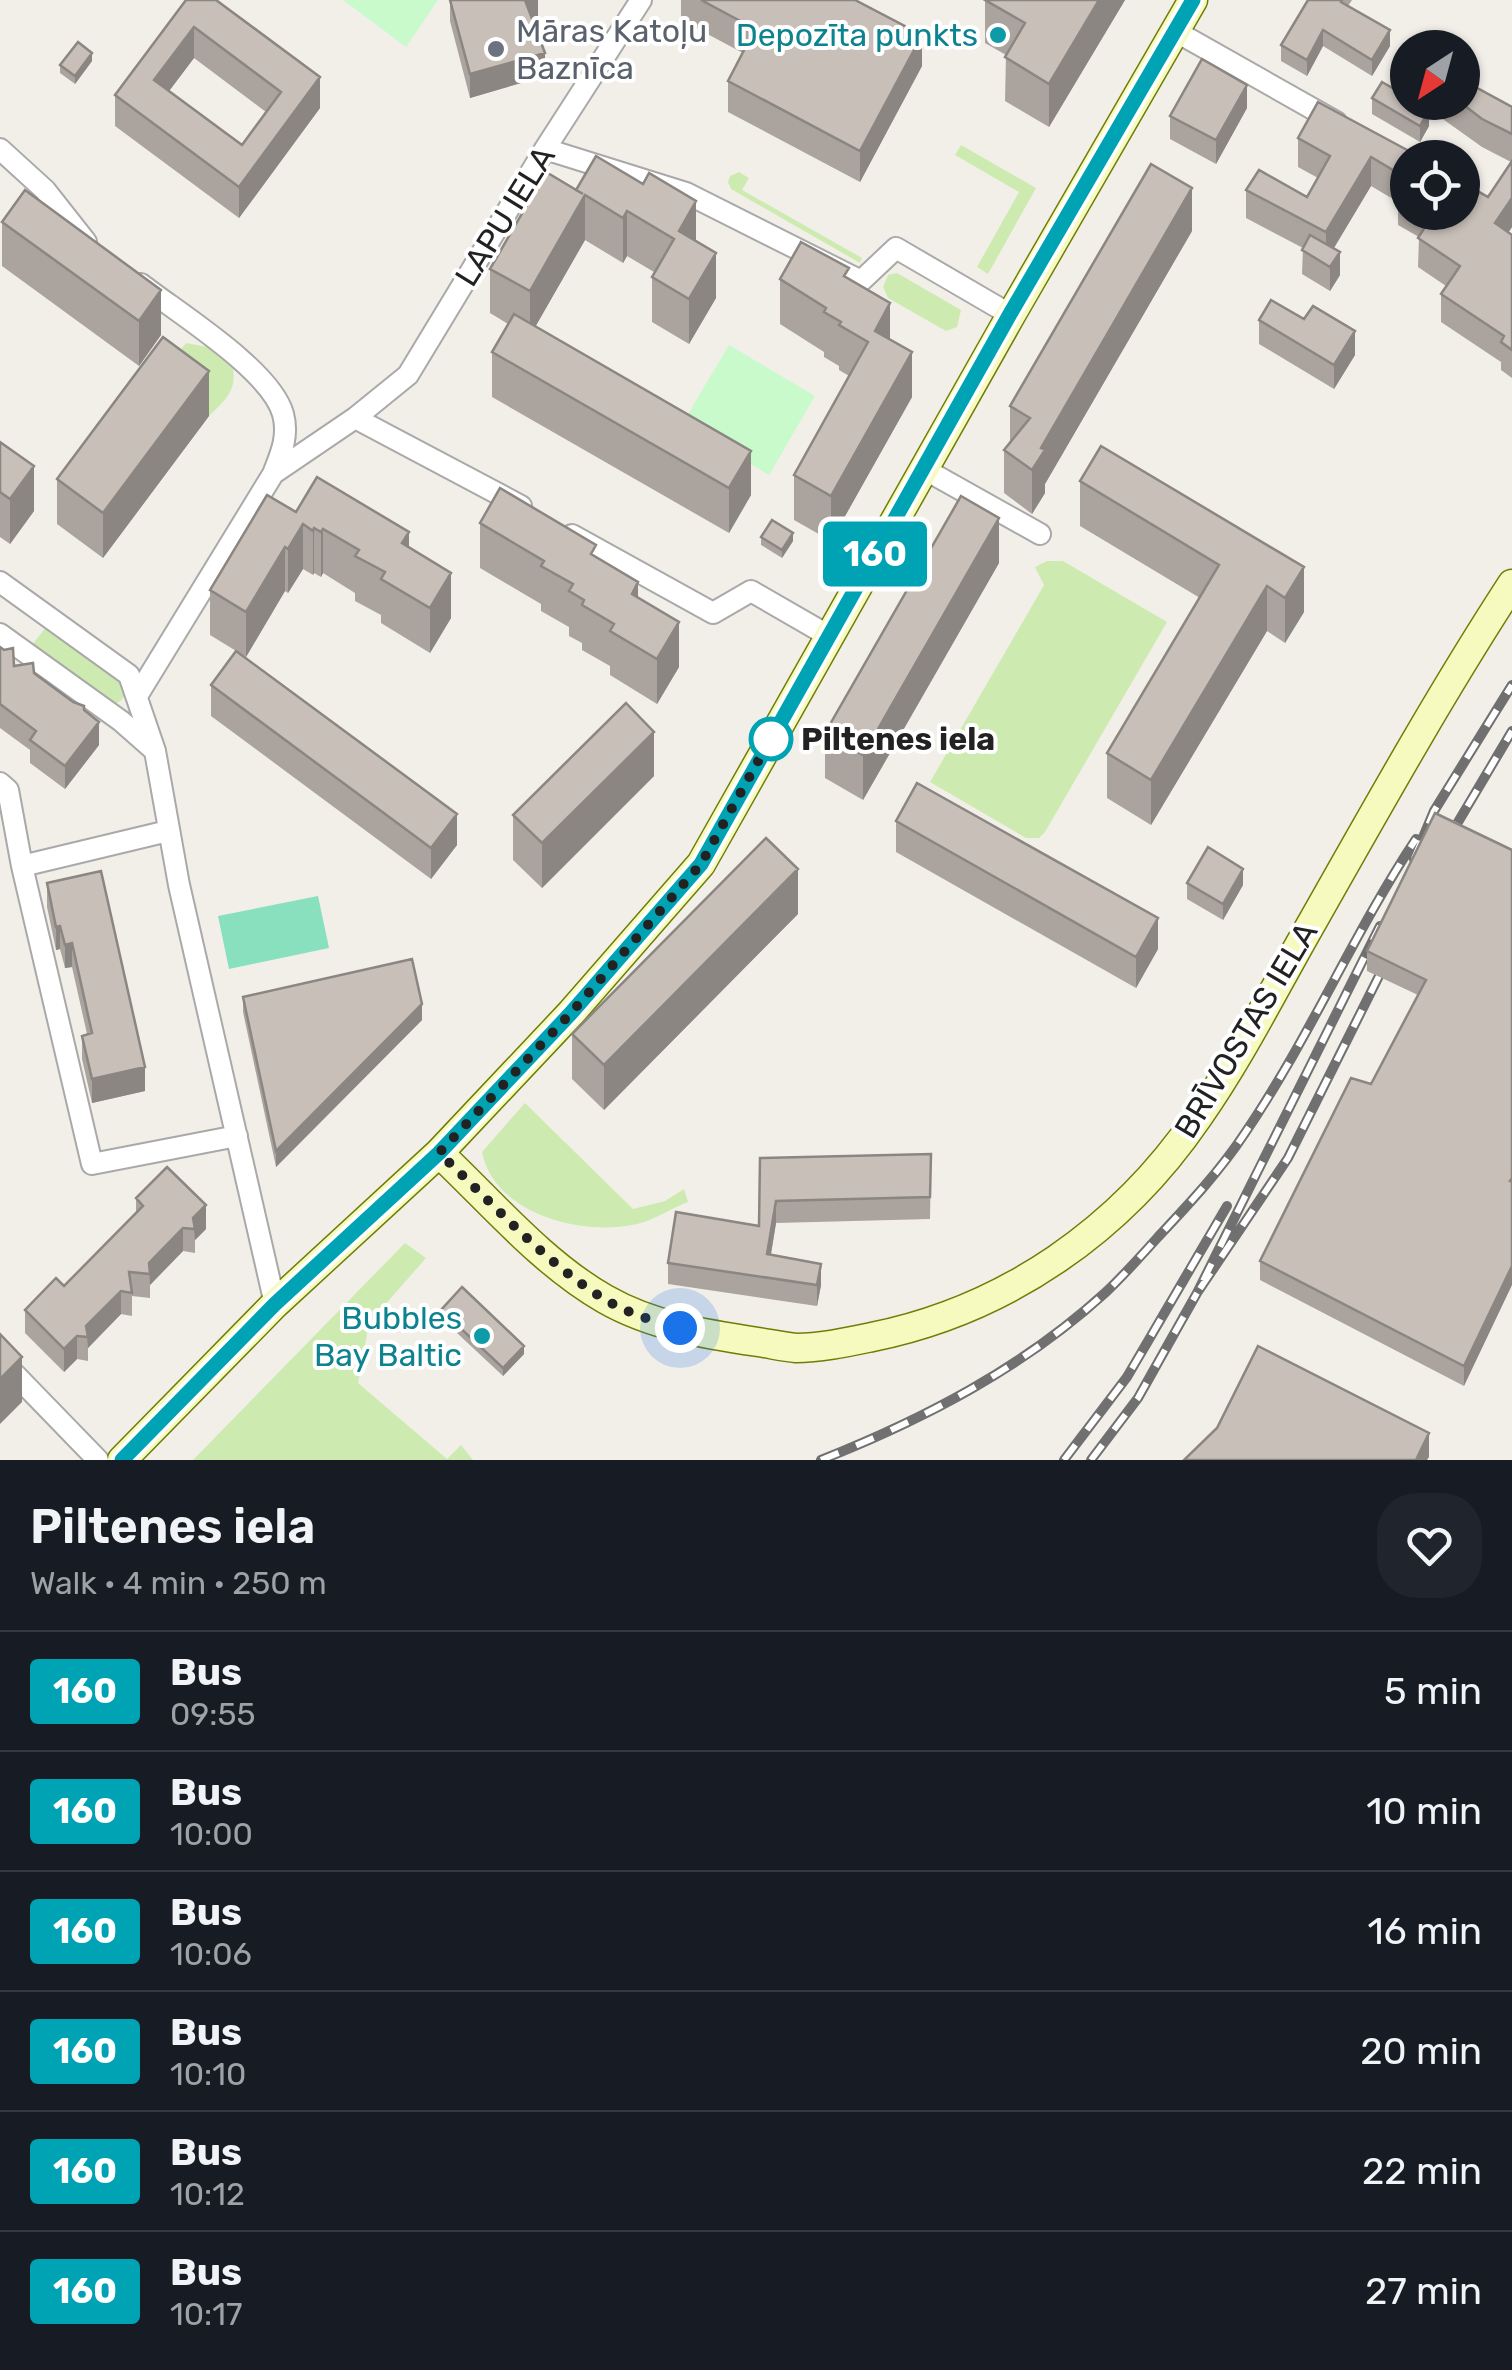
<!DOCTYPE html>
<html lang="en">
<head>
<meta charset="utf-8">
<style>
  :root { --surface:#171b24; --page:#20242c; --text:#f1f3f6; --muted:#9ea1a6; --line:#363941 }
  body { margin:0; font-family:Rubik,sans-serif; background:var(--page); color:var(--text); height:100vh; display:flex; flex-direction:column; font-size:38px; white-space:nowrap }
  * { box-sizing:border-box; margin:0 }
  p { font-size:32px; color:var(--muted) }
  .icon { flex:none; width:55px; height:55px; fill:none; stroke:currentColor; stroke-width:2; stroke-linecap:round; stroke-linejoin:round }
  .map { position:relative; height:1460px; overflow:hidden }
  .sheet { display:flex; flex-direction:column; background:var(--surface); flex:1 }
  .sheet>* { flex:none }
  .badge { padding:0 20px; border-radius:8px; font-size:35px; line-height:65px }
  .needle { width:65px; rotate:216deg }
  .tools { position:absolute; left:1390px; top:30px; display:grid; gap:20px }
  .tools a { display:grid; place-items:center; width:90px; height:90px; border-radius:50%; background:var(--surface); box-shadow:0 2px 8px #0004; font-size:50px }
  .you { position:absolute; width:50px; height:50px; margin:-25px; border:8px solid #fff; border-radius:50%; background:#1a73e8; box-shadow:0 0 0 15px #1a73e833 }
  .map>.badge { position:absolute; translate:-50% -50%; box-shadow:0 0 0 5px #fff }
  .round { display:grid; place-items:center; flex:none; width:105px; height:105px; border-radius:40px; background:var(--page) }
  .summary { display:flex; align-items:center; justify-content:space-between; height:170px; padding:0 30px }
  h1 { font-size:48px; font-weight:600; line-height:75px }
  ul { padding:0; list-style:none }
  li { display:flex; align-items:center; gap:30px; height:120px; padding:0 30px; border-top:2px solid var(--line) }
  li div { flex:1 }
  li b { display:block; font-size:38px }
  li em { font-style:normal }
  li .badge { min-width:110px; font-weight:700; text-align:center }
  .map>svg:first-child { display:block }
</style>
</head>
<body>
<div class="map">
<svg width="1512" height="1460" viewBox="0 0 1512 1460">
  <rect width="100%" height="100%" fill="#f2efe9"/>
  <!-- grass -->
  <path fill="#cdebb0" d="M 961,145 L 1036,188 L 988,274 L 977,267 L 1019,192 L 955,155 Z
    M 739,172 L 749,178 L 742,190 L 862,258 L 860,263 L 731,189 L 728,182 L 730,176 Z
    M 897,273 L 961,310 L 957,327 L 946,331 L 888,298 L 883,287 L 888,275 Z
    M 186,343 L 213,348 L 232,364 C 238,389 227,399 209,416 L 174,358 Z
    M 1047,561 L 1063,561 L 1167,622 L 1045,832 L 1039,838 L 1026,838 L 930,782 L 1044,585 L 1035,567 Z
    M 47,626 L 125,683 C 126,695 125,699 114,705 L 31,646 Z
    M 525,1103 L 633,1209 L 665,1201 L 684,1189 L 688,1202 C 671,1208 655,1220 637,1224 C 582,1237 494,1214 482,1152 Z
    M 405,1243 L 426,1258 L 369,1323 L 358,1383 L 447,1459 L 461,1445 L 473,1460 L 193,1460 Z"/>
  <!-- park -->
  <path fill="#c8facc" d="M 343,0 L 438,0 L 406,47 Z
    M 729,345 L 815,396 L 769,475 L 682,424 Z"/>
  <!-- pitch -->
  <path fill="#88e0be" d="M 318,896 L 329,948 L 229,969 L 218,916 Z"/>
  <g fill="none" stroke-linecap="round" stroke-linejoin="round">
    <!-- street casing -->
    <g stroke="#a9a9a9" stroke-width="24">
      <path id="street" d="M 1175,31 L 1336,122
        M 0,149 L 45,190 L 86,242
        M 545,149 L 686,193 L 861,281 L 896,248 L 1011,315
        M 355,418 L 521,506
        M 924,469 L 1040,534
        M 274,473 L 355,418 L 408,375 L 545,149 L 641,0
        M 572,535 L 713,613 L 751,591 L 829,636
        M 0,582 L 129,675 L 155,751 L 179,885 L 275,1304
        M 0,634 L 121,721 L 154,750
        M 137,696 L 273,474 C 281,454 289,436 283,414 C 271,370 178,313 141,284
        M 0,783 L 8,790 L 22,866 L 92,1164 L 237,1136
        M 22,866 L 168,831
        M 0,1359 L 98,1460"/>
    </g>
    <!-- secondary casing -->
    <g stroke="#707d05" stroke-width="31">
      <path id="secondary" d="M 439,1153 C 491,1202 542,1263 605,1299 C 652,1326 705,1334 758,1342 C 771,1344 784,1347 796,1348 C 821,1348 848,1342 872,1337 C 1006,1310 1121,1230 1198,1117 C 1242,1054 1276,985 1314,919 C 1378,806 1441,693 1512,584
        M 122,1460 L 275,1304 L 439,1153 L 571,1013 L 701,864 L 1011,315 L 1193,0"/>
    </g>
    <!-- street -->
    <use href="#street" stroke="#fff" stroke-width="20"/>
    <!-- secondary -->
    <use href="#secondary" stroke="#f7fabf" stroke-width="28"/>
    <!-- rail casing -->
    <g stroke="#707070" stroke-width="10">
      <path id="rail" d="M 1448,839 L 1512,731
        M 1414,859 L 1434,811 L 1512,685
        M 1379,976 L 1288,1158 L 1197,1293 L 1380,926
        M 821,1460 C 924,1419 1023,1368 1106,1292 C 1124,1275 1141,1256 1158,1237 C 1189,1204 1220,1171 1245,1133 C 1309,1039 1353,934 1416,839
        M 1064,1460 L 1127,1377 L 1227,1206
        M 1091,1460 L 1138,1398 L 1197,1293"/>
    </g>
    <!-- rail -->
    <use href="#rail" stroke="#fff" stroke-width="6" stroke-dasharray="19" stroke-linecap="butt"/>
  </g>
  <!-- wall -->
  <path fill="#aba49e" fill-rule="evenodd" d="M 186,0 L 320,108 L 239,218 L 115,126 L 115,95 ZM 194,58 L 266,112 L 242,145 L 169,91 Z
    M 450,0 L 538,0 L 538,17 L 532,19 L 545,76 L 470,98 L 450,21 Z
    M 681,0 L 855,0 L 922,66 L 860,182 L 728,112 L 728,81 L 743,53 L 681,20 Z
    M 985,0 L 1125,0 L 1049,127 L 1005,101 L 1006,55 L 985,43 Z
    M 1308,0 L 1352,0 L 1348,6 L 1390,46 L 1372,76 L 1323,46 L 1307,76 L 1281,61 L 1281,45 Z
    M 92,61 L 75,84 L 60,73 L 60,65 Z
    M 1478,88 L 1512,107 L 1512,227 L 1508,233 L 1512,235 L 1512,378 L 1501,370 L 1501,362 L 1441,322 L 1441,294 L 1446,286 L 1418,267 L 1419,237 L 1398,225 L 1398,202 L 1371,186 L 1334,248 L 1340,275 L 1330,291 L 1302,274 L 1303,248 L 1246,218 L 1246,190 L 1307,197 L 1318,178 L 1298,167 L 1298,138 L 1408,158 L 1408,212 L 1462,212 L 1488,197 L 1511,162 L 1482,147 L 1440,117 L 1440,102 L 1462,102 Z
    M 1372,98 L 1429,126 L 1420,142 L 1372,114 Z
    M 1247,108 L 1216,164 L 1170,139 L 1170,116 Z
    M 576,190 L 696,241 L 716,298 L 689,344 L 652,322 L 652,277 L 654,272 L 627,256 L 623,263 L 585,240 L 535,327 L 751,495 L 729,533 L 492,397 L 492,352 L 508,324 L 490,313 L 490,269 Z
    M 2,222 L 161,335 L 139,366 L 2,266 Z
    M 1192,231 L 1045,484 L 1045,493 L 1032,514 L 1004,493 L 1004,450 L 1010,443 L 1010,406 Z
    M 780,279 L 849,279 L 890,340 L 912,397 L 831,541 L 794,520 L 794,475 L 849,376 L 839,370 L 839,366 L 824,357 L 824,352 L 780,324 Z
    M 1259,320 L 1355,355 L 1334,389 L 1259,344 Z
    M 209,416 L 103,558 L 57,524 L 57,479 Z
    M 0,442 L 34,511 L 10,544 L 0,537 Z
    M 1101,446 L 1304,612 L 1285,643 L 1267,631 L 1151,825 L 1107,798 L 1107,753 L 1200,598 L 1080,526 L 1080,481 Z
    M 296,512 L 409,547 L 451,618 L 430,653 L 381,623 L 381,615 L 355,601 L 355,593 L 323,573 L 321,577 L 314,573 L 313,575 L 303,569 L 288,593 L 285,591 L 246,657 L 210,635 L 210,590 Z
    M 480,523 L 596,557 L 638,598 L 679,667 L 657,704 L 610,675 L 610,666 L 582,650 L 582,643 L 569,636 L 569,627 L 541,611 L 541,604 L 480,568 Z
    M 761,537 L 793,541 L 782,558 L 761,545 Z
    M 999,563 L 863,800 L 825,778 L 825,733 Z
    M 0,647 L 14,666 L 34,673 L 84,710 L 99,745 L 65,789 L 30,763 L 30,750 L 0,728 Z
    M 211,685 L 457,845 L 431,879 L 211,716 Z
    M 654,776 L 542,888 L 513,860 L 513,815 Z
    M 896,821 L 1158,949 L 1136,988 L 896,852 Z
    M 1512,850 L 1464,1386 L 1260,1280 L 1260,1261 L 1371,1084 L 1418,995 L 1367,971 L 1367,951 Z
    M 47,883 L 145,1091 L 92,1103 L 82,1059 L 82,1036 L 87,1034 L 72,967 L 65,968 L 60,949 L 56,950 L 47,907 Z
    M 1187,883 L 1243,885 L 1223,920 L 1187,899 Z
    M 798,914 L 604,1110 L 572,1079 L 572,1034 Z
    M 243,997 L 422,1020 L 276,1167 L 243,1012 Z
    M 931,1154 L 930,1219 L 776,1223 L 771,1255 L 821,1285 L 817,1306 L 668,1284 L 668,1263 L 759,1226 L 760,1158 Z
    M 136,1198 L 206,1229 L 195,1240 L 195,1253 L 183,1251 L 150,1285 L 150,1298 L 132,1296 L 132,1316 L 121,1314 L 88,1348 L 88,1361 L 77,1359 L 64,1372 L 25,1333 L 25,1310 L 64,1286 L 136,1213 Z
    M 441,1310 L 524,1354 L 503,1376 L 441,1318 Z"/>
  <!-- shaded-wall -->
  <path fill="#8b8681" d="M 524,0 L 538,0 L 538,17 L 524,21 Z
    M 1099,0 L 1125,0 L 1049,127 L 1049,84 Z
    M 194,27 L 194,58 L 154,111 L 154,80 Z
    M 1323,30 L 1323,46 L 1307,76 L 1307,60 Z
    M 1390,30 L 1390,46 L 1372,76 L 1372,60 Z
    M 922,35 L 922,66 L 860,182 L 860,151 Z
    M 92,53 L 92,61 L 75,84 L 75,76 Z
    M 545,53 L 545,76 L 470,98 L 470,74 Z
    M 1478,73 L 1478,101 L 1470,84 Z
    M 320,77 L 320,108 L 239,218 L 239,187 Z
    M 1247,85 L 1247,108 L 1216,164 L 1216,140 Z
    M 1429,110 L 1429,126 L 1420,142 L 1420,126 Z
    M 1371,157 L 1371,186 L 1326,261 L 1326,232 Z
    M 1192,188 L 1192,231 L 1045,484 L 1045,493 L 1032,514 L 1032,470 L 1041,448 Z
    M 585,195 L 585,240 L 530,336 L 530,291 Z
    M 1512,198 L 1512,227 L 1495,252 L 1495,223 Z
    M 696,201 L 696,246 L 679,231 Z
    M 627,211 L 627,256 L 623,263 L 623,218 Z
    M 1340,252 L 1340,275 L 1330,291 L 1330,267 Z
    M 716,253 L 716,298 L 689,344 L 689,299 Z
    M 161,290 L 161,335 L 139,366 L 139,321 Z
    M 890,303 L 890,348 L 875,331 Z
    M 1355,331 L 1355,355 L 1334,389 L 1334,365 Z
    M 912,352 L 912,397 L 831,541 L 831,496 Z
    M 209,371 L 209,416 L 103,558 L 103,513 Z
    M 751,451 L 751,495 L 729,533 L 729,488 Z
    M 34,466 L 34,511 L 10,544 L 10,499 Z
    M 999,518 L 999,563 L 863,800 L 863,755 Z
    M 303,524 L 303,569 L 288,593 L 288,549 Z
    M 314,528 L 314,573 L 313,575 L 313,531 Z
    M 323,529 L 323,573 L 321,577 L 321,532 Z
    M 409,532 L 409,577 L 402,543 Z
    M 793,533 L 793,541 L 782,558 L 782,550 Z
    M 285,547 L 285,591 L 246,657 L 246,612 Z
    M 1304,567 L 1304,612 L 1285,643 L 1285,598 Z
    M 451,573 L 451,618 L 430,653 L 430,608 Z
    M 638,582 L 638,627 L 632,594 Z
    M 1267,586 L 1267,631 L 1151,825 L 1151,780 Z
    M 679,622 L 679,667 L 657,704 L 657,659 Z
    M 99,722 L 99,745 L 65,789 L 65,766 Z
    M 654,732 L 654,776 L 542,888 L 542,843 Z
    M 457,814 L 457,845 L 431,879 L 431,848 Z
    M 798,869 L 798,914 L 604,1110 L 604,1065 Z
    M 1243,869 L 1243,885 L 1223,920 L 1223,904 Z
    M 1158,918 L 1158,949 L 1136,988 L 1136,957 Z
    M 60,926 L 60,949 L 56,950 L 56,927 Z
    M 72,943 L 72,967 L 65,968 L 65,945 Z
    M 422,1004 L 422,1020 L 276,1167 L 276,1151 Z
    M 145,1067 L 145,1091 L 92,1103 L 92,1079 Z
    M 776,1201 L 776,1223 L 767,1276 L 767,1254 Z
    M 206,1205 L 206,1229 L 195,1240 L 193,1218 Z
    M 183,1228 L 183,1251 L 150,1285 L 149,1263 Z
    M 821,1264 L 821,1285 L 817,1306 L 817,1285 Z
    M 1512,1266 L 1512,1285 L 1464,1386 L 1464,1366 Z
    M 121,1291 L 121,1314 L 88,1348 L 86,1326 Z
    M 77,1336 L 77,1359 L 64,1372 L 64,1349 Z
    M 524,1346 L 524,1354 L 503,1376 L 503,1368 Z
    M 22,1357 L 22,1402 L 0,1424 L 0,1379 Z
    M 1429,1433 L 1429,1457 L 1427,1460 L 1416,1460 Z"/>
  <!-- building -->
  <path fill="#c7bfb8" stroke="#8b8681" stroke-width="2.5" fill-rule="evenodd" d="M 186,0 L 216,0 L 320,77 L 239,187 L 115,95 ZM 194,27 L 281,92 L 242,145 L 154,80 Z
    M 450,0 L 525,0 L 545,53 L 470,74 Z
    M 701,0 L 855,0 L 922,35 L 860,151 L 728,81 L 755,29 Z
    M 985,0 L 1099,0 L 1049,84 L 1005,57 L 1025,23 Z
    M 1308,0 L 1342,0 L 1341,2 L 1390,30 L 1372,60 L 1323,30 L 1307,60 L 1281,45 Z
    M 78,42 L 92,53 L 75,76 L 60,65 Z
    M 1202,59 L 1247,85 L 1216,140 L 1170,116 Z
    M 1462,63 L 1478,73 L 1470,84 L 1512,107 L 1512,134 L 1482,119 L 1460,102 L 1462,102 Z
    M 1382,82 L 1408,97 L 1408,102 L 1417,102 L 1429,110 L 1420,126 L 1372,98 Z
    M 1318,102 L 1422,158 L 1408,158 L 1408,179 L 1371,157 L 1326,232 L 1246,190 L 1259,170 L 1307,197 L 1330,156 L 1298,138 Z
    M 596,156 L 643,184 L 649,173 L 696,201 L 679,231 L 716,253 L 689,299 L 652,277 L 674,239 L 627,211 L 623,218 L 585,195 L 530,291 L 490,269 L 546,172 L 583,194 L 576,190 Z
    M 1512,161 L 1512,198 L 1495,223 L 1512,235 L 1512,350 L 1501,342 L 1504,336 L 1441,294 L 1460,266 L 1418,238 L 1432,216 L 1425,212 L 1462,212 L 1462,182 L 1488,197 Z
    M 1151,164 L 1192,188 L 1041,448 L 1045,450 L 1032,470 L 1004,450 L 1030,418 L 1010,406 Z
    M 1408,179 L 1408,202 L 1398,197 Z
    M 25,190 L 161,290 L 139,321 L 2,222 Z
    M 1310,235 L 1340,252 L 1330,267 L 1302,250 Z
    M 801,242 L 849,268 L 844,276 L 890,303 L 875,331 L 912,352 L 831,496 L 794,475 L 868,342 L 839,325 L 841,322 L 824,312 L 826,308 L 780,279 Z
    M 1271,300 L 1304,319 L 1313,306 L 1355,331 L 1334,365 L 1259,320 Z
    M 514,314 L 751,451 L 729,488 L 492,352 Z
    M 163,337 L 209,371 L 103,513 L 57,479 Z
    M 0,442 L 34,466 L 10,499 L 0,492 Z
    M 1101,446 L 1304,567 L 1285,598 L 1267,586 L 1151,780 L 1107,753 L 1219,565 L 1080,481 Z
    M 317,477 L 409,532 L 402,543 L 451,573 L 430,608 L 381,579 L 385,572 L 355,556 L 359,550 L 323,529 L 321,532 L 314,528 L 313,531 L 303,524 L 288,549 L 285,547 L 246,612 L 210,590 L 267,495 L 296,512 Z
    M 500,488 L 596,545 L 591,554 L 638,582 L 632,594 L 679,622 L 657,659 L 610,631 L 614,624 L 582,605 L 584,600 L 569,591 L 573,584 L 541,566 L 544,561 L 480,523 Z
    M 961,496 L 999,518 L 863,755 L 825,733 Z
    M 772,520 L 793,533 L 782,550 L 761,537 Z
    M 0,647 L 4,650 L 13,648 L 14,666 L 33,663 L 34,673 L 73,702 L 84,706 L 84,710 L 99,722 L 65,766 L 30,740 L 36,731 L 0,704 Z
    M 236,651 L 457,814 L 431,848 L 211,685 Z
    M 626,703 L 654,732 L 542,843 L 513,815 Z
    M 917,783 L 1158,918 L 1136,957 L 896,821 Z
    M 1435,813 L 1512,850 L 1512,1178 L 1510,1181 L 1512,1182 L 1512,1266 L 1464,1366 L 1260,1261 L 1351,1078 L 1371,1084 L 1426,980 L 1367,951 Z
    M 766,838 L 798,869 L 604,1065 L 572,1034 Z
    M 1208,847 L 1243,869 L 1223,904 L 1187,883 Z
    M 101,871 L 145,1067 L 92,1079 L 82,1036 L 92,1033 L 72,943 L 65,945 L 60,926 L 56,927 L 47,883 Z
    M 412,959 L 422,1004 L 276,1151 L 243,997 Z
    M 931,1154 L 930,1197 L 776,1201 L 767,1254 L 821,1264 L 817,1285 L 668,1263 L 676,1212 L 759,1226 L 760,1158 Z
    M 167,1167 L 206,1205 L 193,1218 L 195,1229 L 183,1228 L 149,1263 L 150,1274 L 129,1272 L 132,1293 L 121,1291 L 86,1326 L 88,1337 L 77,1336 L 64,1349 L 25,1310 L 56,1278 L 64,1286 L 143,1206 L 136,1198 Z
    M 462,1287 L 524,1346 L 503,1368 L 441,1310 Z
    M 0,1334 L 22,1357 L 0,1379 Z
    M 1258,1346 L 1429,1433 L 1416,1460 L 1184,1460 L 1217,1428 Z"/>
  <g fill="none" stroke-linecap="round" stroke-linejoin="round">
    <!-- line casing -->
    <g stroke="#fff" stroke-width="22">
      <path id="line" d="M 122,1460 L 275,1304 L 439,1153 L 571,1013 L 701,864 L 1010,314 L 1193,0"/>
    </g>
    <!-- line -->
    <use href="#line" stroke="#00a3b4" stroke-width="15"/>
    <!-- walk -->
    <path stroke="#222" stroke-width="10" stroke-dasharray="0 18" d="M 680,1328 C 653,1321 626,1313 601,1297 C 541,1259 491,1201 439,1153 L 571,1013 L 701,864 L 776,729 L 771,739"/>
  </g>
  <!-- markers -->
  <g fill="#0f9aa8" stroke="#fff" stroke-width="4">
    <circle cx="998" cy="35" r="10"/>
    <circle cx="482" cy="1336" r="10"/>
  </g>
  <circle fill="#6b7280" stroke="#fff" stroke-width="4" cx="496" cy="49" r="10"/>
  <circle fill="#fff" stroke="#00a3b4" stroke-width="5" cx="771" cy="739" r="20"/>
  <g text-anchor="middle" stroke-width="8" stroke-linejoin="round" paint-order="stroke">
    <!-- worship labels -->
    <g font-size="32" fill="#5b616d" stroke="#fff" text-anchor="start">
      <text x="516" y="42">Māras Katoļu<tspan x="516" dy="37">Baznīca</tspan></text>
    </g>
    <!-- culture labels -->
    <g font-size="32" fill="#0d838f" stroke="#fff" text-anchor="end">
      <text x="978" y="46">Depozīta punkts</text>
      <text x="462" y="1329">Bubbles<tspan x="462" dy="37">Bay Baltic</tspan></text>
    </g>
    <!-- street labels -->
    <g font-size="32" fill="#222" stroke="#fff">
      <text transform="translate(505 216) rotate(-58)" y="11">LAPU IELA</text>
      <text transform="translate(1246 1030) rotate(-59)" y="11">BRĪVOSTAS IELA</text>
    </g>
    <!-- stop labels -->
    <g font-size="32" font-weight="bold" fill="#222" stroke="#fff" text-anchor="start">
      <text x="801" y="750">Piltenes iela</text>
    </g>
  </g>
</svg>
<div class="tools">
<a><svg class="needle" viewBox="-14 -14 28 28"><path d="M0-13l5 13h-10z" fill="#e53935"/><path d="M0 13l5-13h-10z" fill="#9ea1a6"/></svg></a>
<a><svg class="icon" aria-label="locate" viewBox="0 0 24 24"><circle cx="12" cy="12" r="6"/><path d="M12 2v4M12 18v4M2 12h4M18 12h4"/></svg></a>
</div>
<div class="you" style="left:680px;top:1328px"></div>
<b class="badge" style="left:875px;top:554px;background:#00a3b4;color:#fff">160</b>
</div>
<section class="sheet">
<div class="summary"><div><h1>Piltenes iela</h1><p>Walk · 4 min · 250 m</p></div><a class="round"><svg class="icon" aria-label="heart" viewBox="0 0 24 24"><path d="M12 20l-8-8c-3-5 5-10 8-4 3-6 11-1 8 4z"/></svg></a></div>
<ul>
<li><span class="badge" style="background:#00a3b4;color:#fff">160</span><div><b>Bus</b><p>09:55</p></div><em>5 min</em></li>
<li><span class="badge" style="background:#00a3b4;color:#fff">160</span><div><b>Bus</b><p>10:00</p></div><em>10 min</em></li>
<li><span class="badge" style="background:#00a3b4;color:#fff">160</span><div><b>Bus</b><p>10:06</p></div><em>16 min</em></li>
<li><span class="badge" style="background:#00a3b4;color:#fff">160</span><div><b>Bus</b><p>10:10</p></div><em>20 min</em></li>
<li><span class="badge" style="background:#00a3b4;color:#fff">160</span><div><b>Bus</b><p>10:12</p></div><em>22 min</em></li>
<li><span class="badge" style="background:#00a3b4;color:#fff">160</span><div><b>Bus</b><p>10:17</p></div><em>27 min</em></li>
</ul>
</section>
</body>
</html>
